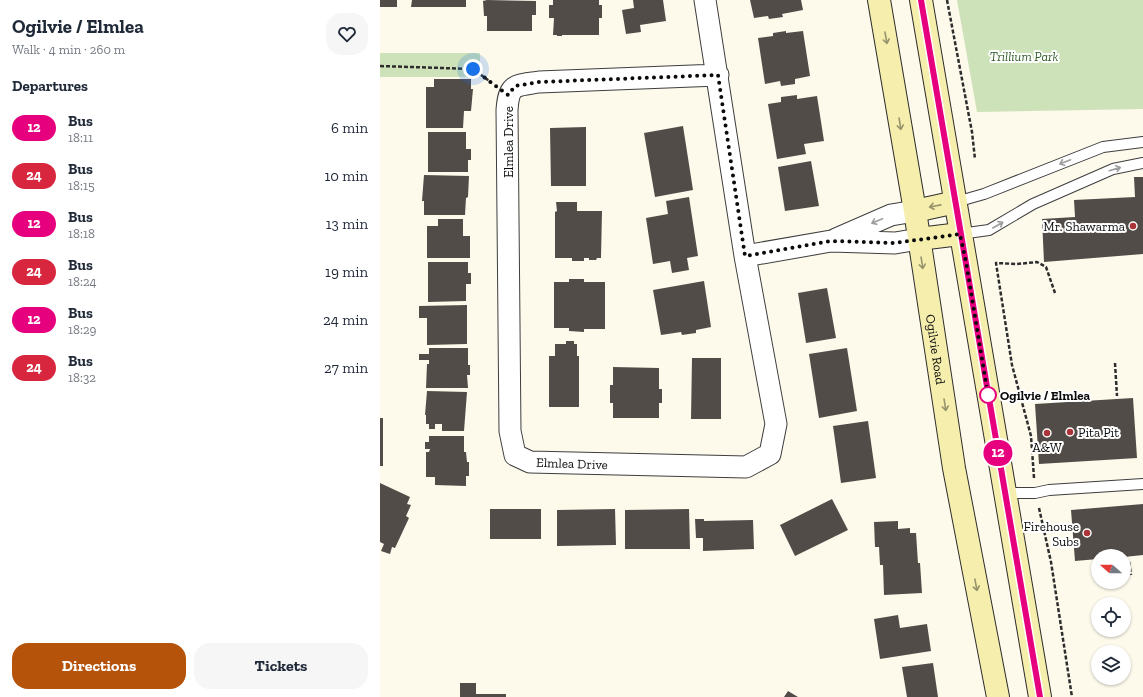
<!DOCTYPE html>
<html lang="en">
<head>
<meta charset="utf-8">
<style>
  :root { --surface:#fff; --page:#f6f6f7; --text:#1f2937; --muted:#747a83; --accent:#b45309 }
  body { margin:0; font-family:"Zilla Slab",serif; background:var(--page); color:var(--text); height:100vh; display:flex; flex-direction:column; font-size:15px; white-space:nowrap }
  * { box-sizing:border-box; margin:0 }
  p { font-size:13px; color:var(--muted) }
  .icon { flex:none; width:22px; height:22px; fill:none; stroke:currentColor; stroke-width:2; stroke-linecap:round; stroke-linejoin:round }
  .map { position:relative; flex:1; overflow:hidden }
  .panel { display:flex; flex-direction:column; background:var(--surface); width:380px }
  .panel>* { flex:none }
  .badge { padding:0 8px; border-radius:13px; font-size:14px; line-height:26px }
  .needle { width:26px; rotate:291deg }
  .controls { position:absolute; left:711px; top:549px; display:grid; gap:8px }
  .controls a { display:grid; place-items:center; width:40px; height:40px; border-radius:50%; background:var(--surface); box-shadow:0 1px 3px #0004; font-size:20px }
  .you { position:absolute; width:20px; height:20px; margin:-10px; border:3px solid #fff; border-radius:50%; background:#1a73e8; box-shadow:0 0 0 6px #1a73e833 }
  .map>.badge { position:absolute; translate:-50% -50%; box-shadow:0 0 0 2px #fff }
  h2 { padding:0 12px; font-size:15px; line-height:36px }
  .round { display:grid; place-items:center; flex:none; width:42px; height:42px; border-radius:16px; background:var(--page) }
  .headline { display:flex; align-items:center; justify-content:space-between; height:68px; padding:0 12px }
  h1 { font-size:19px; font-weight:700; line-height:30px }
  .action { display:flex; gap:8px; margin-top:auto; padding:8px 12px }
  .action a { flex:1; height:46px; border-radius:16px; background:var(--accent); color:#fff; font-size:16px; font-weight:700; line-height:46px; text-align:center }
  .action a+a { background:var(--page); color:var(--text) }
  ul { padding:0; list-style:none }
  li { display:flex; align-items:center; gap:12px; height:48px; padding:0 12px }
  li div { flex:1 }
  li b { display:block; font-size:15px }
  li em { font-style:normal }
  li .badge { min-width:44px; font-weight:700; text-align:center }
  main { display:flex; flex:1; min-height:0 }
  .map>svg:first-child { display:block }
</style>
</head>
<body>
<main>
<section class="panel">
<div class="headline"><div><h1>Ogilvie / Elmlea</h1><p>Walk · 4 min · 260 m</p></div><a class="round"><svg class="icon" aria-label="heart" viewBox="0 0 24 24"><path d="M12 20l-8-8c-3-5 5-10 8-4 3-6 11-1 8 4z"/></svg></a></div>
<h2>Departures</h2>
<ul>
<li><span class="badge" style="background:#e6007e;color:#fff">12</span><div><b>Bus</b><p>18:11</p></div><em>6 min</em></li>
<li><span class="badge" style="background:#d7263d;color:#fff">24</span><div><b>Bus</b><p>18:15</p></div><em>10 min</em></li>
<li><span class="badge" style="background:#e6007e;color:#fff">12</span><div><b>Bus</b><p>18:18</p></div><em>13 min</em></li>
<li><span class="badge" style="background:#d7263d;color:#fff">24</span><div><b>Bus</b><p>18:24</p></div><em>19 min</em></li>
<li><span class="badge" style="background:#e6007e;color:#fff">12</span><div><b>Bus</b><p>18:29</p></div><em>24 min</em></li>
<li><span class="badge" style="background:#d7263d;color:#fff">24</span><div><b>Bus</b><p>18:32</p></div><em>27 min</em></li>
</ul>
<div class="action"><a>Directions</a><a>Tickets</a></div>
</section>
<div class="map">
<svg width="763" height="697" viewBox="0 0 763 697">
  <rect width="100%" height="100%" fill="#fdf9eb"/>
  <!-- green -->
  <path fill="#cee2b9" d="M 577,0 L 763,0 L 763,109 L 597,112 Z
    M 0,53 L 100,53 L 100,77 L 0,77 Z"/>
  <!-- building -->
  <path fill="#524c48" d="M 0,0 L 17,0 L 17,7 L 0,7 Z
    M 32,0 L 86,0 L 86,7 L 31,7 Z
    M 107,0 L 156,1 L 156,15 L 152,15 L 152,31 L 107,31 L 107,16 L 104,16 L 103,1 Z
    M 173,0 L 219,0 L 219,5 L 222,5 L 222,18 L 219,18 L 219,35 L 182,35 L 182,36 L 177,36 L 177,35 L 173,35 L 174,18 L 169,18 L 169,5 L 173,5 Z
    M 253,0 L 283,0 L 286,21 L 260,25 L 261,32 L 246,34 L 242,10 L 254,8 Z
    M 370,0 L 421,0 L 423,10 L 402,14 L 403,17 L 389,19 L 388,16 L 374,18 Z
    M 406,31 L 406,33 L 423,31 L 430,76 L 415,79 L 415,84 L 401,86 L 400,81 L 385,84 L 378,38 L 393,36 L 393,33 Z
    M 54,79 L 91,79 L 91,89 L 93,89 L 91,111 L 84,111 L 83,128 L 46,128 L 46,87 L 54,87 Z
    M 417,95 L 417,99 L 437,96 L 444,141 L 424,144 L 426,154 L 397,159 L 388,104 L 401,102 L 401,97 Z
    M 303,126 L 313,190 L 275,197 L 264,133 Z
    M 206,127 L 206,186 L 171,186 L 170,128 Z
    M 48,132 L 86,132 L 86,149 L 91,149 L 91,160 L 88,160 L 88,172 L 48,172 Z
    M 431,161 L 439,206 L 405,211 L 398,167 Z
    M 44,175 L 89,176 L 88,197 L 86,198 L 85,215 L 44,215 L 44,201 L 42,201 Z
    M 754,177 L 763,177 L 763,254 L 664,262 L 662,219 L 695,217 L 694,200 L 755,197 Z
    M 309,197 L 318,256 L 307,258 L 309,270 L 292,273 L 290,261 L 273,264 L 266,218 L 288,214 L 286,201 Z
    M 176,202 L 197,202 L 197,211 L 222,211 L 221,258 L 217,258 L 216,260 L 209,260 L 209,258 L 204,258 L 204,261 L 192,261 L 192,258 L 175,258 L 175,212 L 177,211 Z
    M 58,219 L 83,219 L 83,236 L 90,236 L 90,258 L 47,258 L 47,226 L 58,226 Z
    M 48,262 L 88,262 L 88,273 L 91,273 L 91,284 L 86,284 L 86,301 L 48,302 Z
    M 189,279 L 204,279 L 204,282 L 225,282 L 225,329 L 204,329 L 204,332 L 189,331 L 189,328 L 174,328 L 174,282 L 189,282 Z
    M 324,281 L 331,327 L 316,330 L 316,333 L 302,335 L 301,332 L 281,335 L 273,290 Z
    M 447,288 L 456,338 L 426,343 L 418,293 Z
    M 87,305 L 87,344 L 47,345 L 47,318 L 39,318 L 39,306 Z
    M 186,341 L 194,341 L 194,344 L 197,344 L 197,356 L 199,356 L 199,407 L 169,407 L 169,356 L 175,356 L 175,344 L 186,344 Z
    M 49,348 L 88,348 L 88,365 L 90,365 L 90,375 L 87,375 L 88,388 L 46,388 L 47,364 L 49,364 L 49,360 L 39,360 L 39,354 L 49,354 Z
    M 467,348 L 477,411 L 439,418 L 429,354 Z
    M 312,358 L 341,358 L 341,419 L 311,419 Z
    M 233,367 L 279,368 L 279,389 L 282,389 L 282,403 L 279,403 L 279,418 L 233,418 L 233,403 L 230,403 L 230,385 L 233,385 Z
    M 47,391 L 87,392 L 84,431 L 62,431 L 62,424 L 55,424 L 55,429 L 49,429 L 49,424 L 46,424 L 46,415 L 45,415 Z
    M 753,398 L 757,458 L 659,464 L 655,404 Z
    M 0,418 L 3,418 L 3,466 L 0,466 Z
    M 488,421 L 496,478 L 461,483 L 453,426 Z
    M 49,436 L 84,436 L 84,452 L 86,452 L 87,462 L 89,462 L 89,476 L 86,476 L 86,486 L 55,485 L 55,477 L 46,477 L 46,452 L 49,452 L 50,449 L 45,449 L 45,442 L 49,442 Z
    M 0,483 L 30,497 L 27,504 L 31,505 L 26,516 L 29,518 L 15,548 L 12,547 L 10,554 L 1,551 L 4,544 L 0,542 Z
    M 452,499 L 468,530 L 415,556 L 400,525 Z
    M 763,504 L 763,555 L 744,557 L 718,556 L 718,559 L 695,561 L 691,510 Z
    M 110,509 L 161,509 L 161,539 L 110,539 Z
    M 235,509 L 236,545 L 177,546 L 177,510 Z
    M 309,509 L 310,549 L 245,549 L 245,510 Z
    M 315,519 L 324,519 L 324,521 L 373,520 L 374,549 L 323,551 L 323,538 L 316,538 Z
    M 518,521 L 518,529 L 530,528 L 530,533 L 536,533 L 538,563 L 540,563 L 542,593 L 504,595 L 503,565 L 500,565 L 499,547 L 495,547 L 494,522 Z
    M 518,615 L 520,628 L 547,624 L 551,651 L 500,659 L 494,619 Z
    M 553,663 L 558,697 L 527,697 L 522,667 Z
    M 80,683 L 96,683 L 96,694 L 126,694 L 126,697 L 80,697 Z
    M 408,691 L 418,697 L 404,697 Z"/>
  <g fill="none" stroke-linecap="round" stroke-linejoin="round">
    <!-- service casing -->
    <g stroke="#3e3e3e" stroke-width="12">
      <path id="service" d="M 576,202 L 604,194 L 723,147 L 763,142
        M 580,234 L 609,230 L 653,204 L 733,169 L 763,163
        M 625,493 L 655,493 L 669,490 L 763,484"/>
    </g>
    <!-- minor casing -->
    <g stroke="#3e3e3e" stroke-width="23">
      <path id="minor" d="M 325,0 L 365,256 L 396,424 L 390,454 L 366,467 L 150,462 L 135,455 L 130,431 L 127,110 C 129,83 135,86 159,82 L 338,75
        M 456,239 L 511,215 L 535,211
        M 365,256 L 451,241 L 515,243 L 539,239"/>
    </g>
    <!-- secondary casing -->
    <g stroke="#2d2d2d" stroke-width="24">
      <g id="secondary">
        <path id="s1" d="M 499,0 L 535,211 L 574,468 L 618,697"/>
        <path d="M 541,0 L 660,697"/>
        <path d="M 535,211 L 576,202"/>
        <path d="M 539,239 L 580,234"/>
      </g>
    </g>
    <!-- path -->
    <path stroke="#2d2d2d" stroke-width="2.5" stroke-dasharray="4 2" stroke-linecap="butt" d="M 567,0 L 592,132 L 595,159
      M 0,66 L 93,69 L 112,83
      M 735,363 L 737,396
      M 654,478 L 651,436 L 632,365 L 616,263 L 637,264 L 657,262 L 666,267 L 675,293
      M 659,508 L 671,562 L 692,697
      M 749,562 L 751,575"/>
    <!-- service -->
    <use href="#service" stroke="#fff" stroke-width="10"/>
    <!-- minor -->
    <use href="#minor" stroke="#fff" stroke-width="21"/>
    <!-- secondary -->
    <use href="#secondary" stroke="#f5eead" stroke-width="22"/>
  </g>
  <!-- one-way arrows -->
  <defs><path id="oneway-shaft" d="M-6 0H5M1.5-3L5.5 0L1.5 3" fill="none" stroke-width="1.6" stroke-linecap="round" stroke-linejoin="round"/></defs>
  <g stroke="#97936c">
    <use href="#oneway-shaft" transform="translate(506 38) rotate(80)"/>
    <use href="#oneway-shaft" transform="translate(520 124) rotate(81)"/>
    <use href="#oneway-shaft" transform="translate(555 206) rotate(169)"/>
    <use href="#oneway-shaft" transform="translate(542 263) rotate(81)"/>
    <use href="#oneway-shaft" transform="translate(565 405) rotate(81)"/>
    <use href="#oneway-shaft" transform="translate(596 585) rotate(79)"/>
  </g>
  <g stroke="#9d9d9d">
    <use href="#oneway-shaft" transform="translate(685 162) rotate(159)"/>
    <use href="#oneway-shaft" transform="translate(735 169) rotate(-16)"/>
    <use href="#oneway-shaft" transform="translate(497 221) rotate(157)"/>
    <use href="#oneway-shaft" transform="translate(618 225) rotate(-30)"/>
  </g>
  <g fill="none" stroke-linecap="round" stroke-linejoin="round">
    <!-- line casing -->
    <g stroke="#fff" stroke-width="9">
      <path id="line" d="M 541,0 L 660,697"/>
    </g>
    <!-- line -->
    <use href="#line" stroke="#e6007e" stroke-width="6"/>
    <!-- walk -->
    <path stroke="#0b0b0b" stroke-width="4" stroke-dasharray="0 7.2" d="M 93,69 L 128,95 L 135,86 L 159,82 L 338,75 L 365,256 L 451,241 L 515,243 L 580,234 L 586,262 L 608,395"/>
  </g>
  <!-- markers -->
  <g fill="#aa3438" stroke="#fff" stroke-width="1.5">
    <circle cx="753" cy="226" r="4"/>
    <circle cx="690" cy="432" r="4"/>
    <circle cx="667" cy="433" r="4"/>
    <circle cx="707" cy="533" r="4"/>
  </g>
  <circle fill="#fff" stroke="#e6007e" stroke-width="2" cx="608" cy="395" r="8"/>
  <g text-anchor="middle" stroke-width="4" stroke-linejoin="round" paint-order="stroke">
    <!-- park labels -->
    <g font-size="13" font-style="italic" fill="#2e5a24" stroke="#fff">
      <text x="644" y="61">Trillium Park</text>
    </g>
    <!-- street labels -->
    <g font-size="13" fill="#0b0b0b" stroke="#fff">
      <text transform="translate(128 142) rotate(-90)" y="5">Elmlea Drive</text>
      <text dy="5" stroke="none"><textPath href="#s1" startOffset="354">Ogilvie Road</textPath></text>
      <text transform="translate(192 463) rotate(2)" y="5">Elmlea Drive</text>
    </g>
    <!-- poi labels -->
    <g font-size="13" fill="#0b0b0b" stroke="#fff" text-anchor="end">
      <text x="745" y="231">Mr. Shawarma</text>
      <text x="698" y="437" text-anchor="start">Pita Pit</text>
      <text x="667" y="452" text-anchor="middle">A&amp;W</text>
      <text x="699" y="531">Firehouse<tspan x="699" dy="15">Subs</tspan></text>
    </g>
    <!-- stop labels -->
    <g font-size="13" font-weight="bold" fill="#0b0b0b" stroke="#fff" text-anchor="start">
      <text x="620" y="400">Ogilvie / Elmlea</text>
    </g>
  </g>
</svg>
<div class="controls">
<a><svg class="needle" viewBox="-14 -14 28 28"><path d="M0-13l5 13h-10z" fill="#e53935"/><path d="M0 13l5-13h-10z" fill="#747a83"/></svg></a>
<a><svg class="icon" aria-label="locate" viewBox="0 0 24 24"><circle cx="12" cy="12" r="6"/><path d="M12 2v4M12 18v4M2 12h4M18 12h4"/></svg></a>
<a><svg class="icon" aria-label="layers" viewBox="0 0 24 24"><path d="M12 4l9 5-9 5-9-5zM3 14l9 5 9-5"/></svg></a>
</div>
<div class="you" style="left:93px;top:69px"></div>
<b class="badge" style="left:618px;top:453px;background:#e6007e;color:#fff">12</b>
</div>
</main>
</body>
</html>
